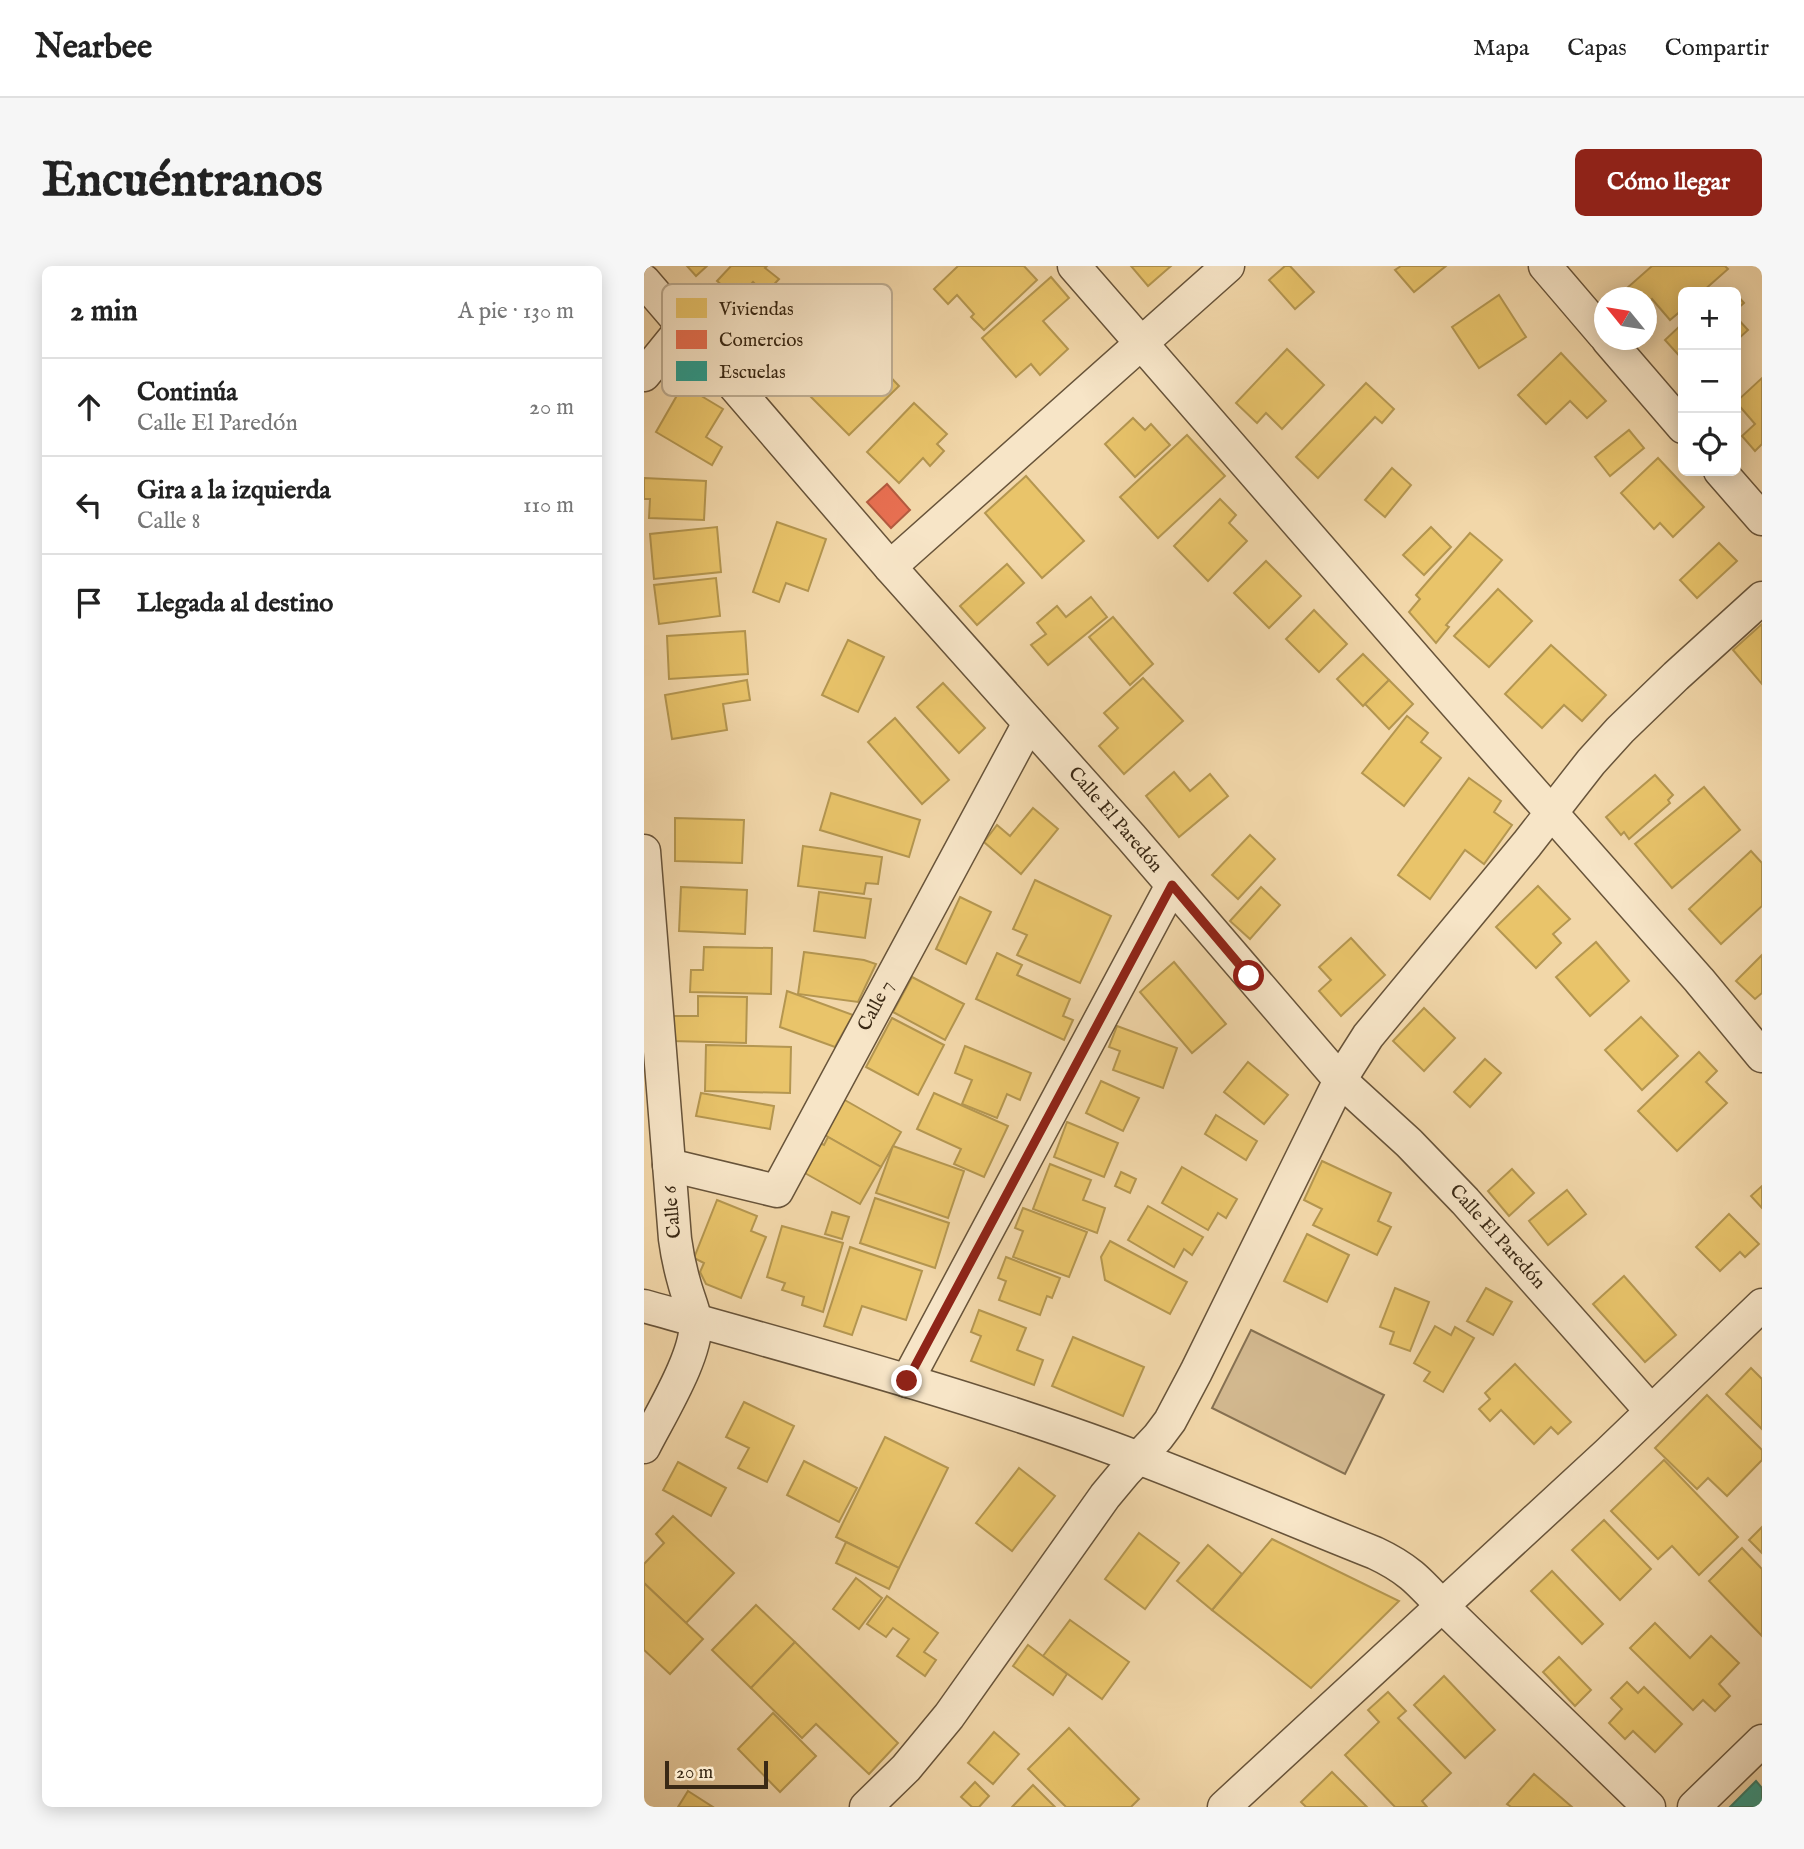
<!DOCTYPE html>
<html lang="es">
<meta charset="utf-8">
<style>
body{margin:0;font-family:"IM FELL English",serif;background:#f6f6f6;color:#222}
.controls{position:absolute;right:21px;top:21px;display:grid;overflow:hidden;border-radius:10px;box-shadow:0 4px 18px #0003}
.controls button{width:63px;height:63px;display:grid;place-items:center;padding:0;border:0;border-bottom:2px solid #e0e0e0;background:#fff;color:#222;font:35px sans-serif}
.compass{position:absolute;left:950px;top:21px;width:63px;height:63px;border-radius:50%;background:#fff;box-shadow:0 4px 18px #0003;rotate:300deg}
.scale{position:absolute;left:21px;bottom:18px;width:103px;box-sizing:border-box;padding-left:7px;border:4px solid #3a2915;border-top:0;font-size:19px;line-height:24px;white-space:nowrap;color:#3a2915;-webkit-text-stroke:5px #f7e5c7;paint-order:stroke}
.stop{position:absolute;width:21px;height:21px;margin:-16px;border:5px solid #8f2418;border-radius:50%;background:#fff}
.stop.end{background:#8f2418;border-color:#fff;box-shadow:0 2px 7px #0008}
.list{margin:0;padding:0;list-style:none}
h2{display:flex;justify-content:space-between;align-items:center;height:91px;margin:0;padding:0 28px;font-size:30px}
h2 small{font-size:23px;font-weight:400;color:#767676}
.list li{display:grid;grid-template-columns:46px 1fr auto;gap:21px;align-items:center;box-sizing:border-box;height:98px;padding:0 28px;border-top:2px solid #e0e0e0}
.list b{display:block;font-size:26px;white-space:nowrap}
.list p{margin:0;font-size:23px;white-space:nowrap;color:#767676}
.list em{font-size:23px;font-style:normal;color:#767676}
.icon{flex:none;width:38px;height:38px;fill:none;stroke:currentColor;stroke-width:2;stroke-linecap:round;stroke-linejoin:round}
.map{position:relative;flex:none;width:1118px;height:1541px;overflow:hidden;border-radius:10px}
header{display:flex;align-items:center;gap:42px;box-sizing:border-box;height:98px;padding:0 35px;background:#fff;border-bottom:2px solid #e0e0e0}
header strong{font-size:33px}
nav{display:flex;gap:38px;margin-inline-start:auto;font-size:24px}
.intro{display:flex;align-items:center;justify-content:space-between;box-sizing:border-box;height:168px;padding:0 42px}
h1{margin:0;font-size:49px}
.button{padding:18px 32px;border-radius:10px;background:#8f2418;color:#fff;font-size:24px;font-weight:700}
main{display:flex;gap:42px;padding:0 42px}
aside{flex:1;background:#fff;border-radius:10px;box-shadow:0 4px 18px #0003}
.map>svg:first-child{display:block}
.green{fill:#d3b990;stroke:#867152;stroke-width:2}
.homes{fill:#e9c46a;stroke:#b49650;stroke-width:2}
.shops{fill:#e76f51;stroke:#b35a3f;stroke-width:2}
.schools{fill:#2a9d8f;stroke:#2f7a6a;stroke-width:2}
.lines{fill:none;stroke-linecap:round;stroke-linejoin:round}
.minor-casing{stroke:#68543a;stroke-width:35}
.minor{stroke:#f7e5c7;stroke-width:32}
.route{stroke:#8f2418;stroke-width:9}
.labels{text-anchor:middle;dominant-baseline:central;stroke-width:7;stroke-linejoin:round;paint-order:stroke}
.street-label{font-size:19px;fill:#3a2915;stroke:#f7e5c7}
.key{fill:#f7e5c7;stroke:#bead92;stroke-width:2}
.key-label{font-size:19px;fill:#3a2915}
</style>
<header>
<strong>Nearbee</strong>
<nav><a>Mapa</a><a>Capas</a><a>Compartir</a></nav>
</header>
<div class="intro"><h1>Encuéntranos</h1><a class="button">Cómo llegar</a></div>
<main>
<aside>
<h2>2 min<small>A pie · 130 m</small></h2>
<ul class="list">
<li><svg class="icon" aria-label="ahead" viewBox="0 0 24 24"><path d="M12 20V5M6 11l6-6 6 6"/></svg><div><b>Continúa</b><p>Calle El Paredón</p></div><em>20 m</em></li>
<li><svg class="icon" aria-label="left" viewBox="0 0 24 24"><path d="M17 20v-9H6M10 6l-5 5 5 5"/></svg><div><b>Gira a la izquierda</b><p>Calle 8</p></div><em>110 m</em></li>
<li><svg class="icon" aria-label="arrive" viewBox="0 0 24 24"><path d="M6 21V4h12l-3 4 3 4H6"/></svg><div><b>Llegada al destino</b></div></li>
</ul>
</aside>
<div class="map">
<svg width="1118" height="1541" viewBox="0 0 1118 1541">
<rect width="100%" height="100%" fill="#f2d7a9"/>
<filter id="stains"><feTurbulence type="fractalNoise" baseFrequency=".00286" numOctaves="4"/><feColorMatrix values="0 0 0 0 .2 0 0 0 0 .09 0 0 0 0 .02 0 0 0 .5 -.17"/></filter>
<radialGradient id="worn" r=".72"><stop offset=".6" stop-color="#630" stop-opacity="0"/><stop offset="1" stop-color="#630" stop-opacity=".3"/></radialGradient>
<path class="green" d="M607,1064l133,65 -39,79 -133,-66z"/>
<g class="homes">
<path d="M43,0h20l-11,10z"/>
<path d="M87,0h36l-2,2 14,11 -14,15 -12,-12 -15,17 -21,-18z"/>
<path d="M314,0h66l13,14 -53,50 -13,-13 3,-3 -17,-19 -9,9 -14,-15z"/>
<path d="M487,0h40l-23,20z"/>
<path d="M641,0h5l24,26 -19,17 -26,-29z"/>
<path d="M757,0h45l-32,26 -19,-22z"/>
<path d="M1008,0h73l3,3 -26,23h-19v17l-13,11 -18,-21 -6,5v-6h-11l-8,-10z"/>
<path d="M407,11l18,21 -26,23 25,28 -28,26 -9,-11 -15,13 -34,-39z"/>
<path d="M1092,28l8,9 -8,7z"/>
<path d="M855,29l27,42 -47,31 -27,-41z"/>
<path d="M1092,51l12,13 -12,11z"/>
<path d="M1039,57v37l-18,-20z"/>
<path d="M218,81l37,39 -50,49 -38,-38z"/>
<path d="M643,83l37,36 -42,44 -16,-16 -9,10 -21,-20z"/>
<path d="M917,87l45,48 -19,17 -17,-17 -24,23 -28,-29z"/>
<path d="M1118,112v66l-7,7 -13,-15 13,-12 -19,-22z"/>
<path d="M722,117l28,26 -12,14 -7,-6 -57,61 -22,-21z"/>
<path d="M39,119l40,24 -17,28 16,10 -10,18 -56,-33z"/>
<path d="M270,137l33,31 -10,10 7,7 -14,15 -7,-8 -24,25 -32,-31z"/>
<path d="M489,152l12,12 6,-6 19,21 -35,32 -30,-33z"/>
<path d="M985,164l15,18 -34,28 -15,-19z"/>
<path d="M543,169l38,41 -67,62 -38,-41z"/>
<path d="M1014,192l46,49 -31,30 -13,-14 -6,6 -33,-36z"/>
<path d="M748,202l19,17 -26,32 -20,-17z"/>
<path d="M382,210l58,65 -42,37 -57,-65z"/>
<path d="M0,212l62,3 -2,39 -55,-2 1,-19h-6z"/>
<path d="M576,233l16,16 -7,8 18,18 -39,40 -34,-35z"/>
<path d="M133,256l49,17 -18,52 -22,-8 -7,19 -26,-10z"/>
<path d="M73,261l4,45 -67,7 -4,-45z"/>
<path d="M787,261l20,20 -27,28 -21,-20z"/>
<path d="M826,267l32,27 -56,65 3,2 -13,16 -27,-31 11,-13 -4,-4z"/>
<path d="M1075,277l18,18 -40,37 -17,-18z"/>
<path d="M622,295l35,35 -32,32 -35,-35z"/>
<path d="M363,298l17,19 -47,42 -17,-19z"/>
<path d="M72,312l4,38 -61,8 -5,-39z"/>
<path d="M854,323l34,32 -43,46 -35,-31z"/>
<path d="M447,331l16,20 -59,48 -17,-20 15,-11 -9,-11 20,-17 9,11z"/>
<path d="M670,344l33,34 -28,28 -33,-33z"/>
<path d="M469,351l40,47 -23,21 -41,-48z"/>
<path d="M1118,358v60l-29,-34z"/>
<path d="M101,365l3,43 -79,5 -2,-43z"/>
<path d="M204,374l36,17 -26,55 -36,-17z"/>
<path d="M907,379l55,50 -24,26 -18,-16 -22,23 -37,-34z"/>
<path d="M719,388l26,26 -26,26 -26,-27z"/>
<path d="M499,412l40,43 -59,53 -25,-28 19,-18 -14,-15z"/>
<path d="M103,414l3,20 -27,4 4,26 -55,9 -7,-44z"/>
<path d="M745,414l24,24 -24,25 -24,-25z"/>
<path d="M299,417l42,45 -26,25 -42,-46z"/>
<path d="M763,450l21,17 -7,9 20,16 -37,48 -42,-33z"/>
<path d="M251,452l54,62 -27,24 -54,-62z"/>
<path d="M530,506l16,19 20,-17 18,22 -49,41 -33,-41z"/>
<path d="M1011,509l18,20 -5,5 2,3 -41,36 -5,-7 -3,3 -15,-18z"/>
<path d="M825,512l32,23 -7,11 18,13 -28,39 -19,-14 -35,49 -32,-24z"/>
<path d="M1060,521l36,43 -68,58 -37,-44z"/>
<path d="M187,527l89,27 -11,37 -89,-27z"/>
<path d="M389,542l25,21 -37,45 -37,-32 13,-17 13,11z"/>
<path d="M31,552l69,2 -2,43 -67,-2z"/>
<path d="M606,569l25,24 -37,40 -26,-24z"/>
<path d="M159,580l79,11 -4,27 -12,-1 -2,11 -66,-8z"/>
<path d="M1107,585l11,12v43l-41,38 -32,-35z"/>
<path d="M391,614l76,36 -31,67 -63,-28 10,-20 -14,-6z"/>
<path d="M894,620l32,33 -17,15 8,9 -25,25 -40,-41z"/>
<path d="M37,621l66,3 -2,44 -66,-3z"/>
<path d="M617,621l19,18 -30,34 -20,-18z"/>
<path d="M175,626l52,7 -6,39 -51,-7z"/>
<path d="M316,631l31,15 -25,52 -30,-15z"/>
<path d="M707,672l34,37 -44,41 -22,-25 12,-11 -12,-13z"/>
<path d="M952,676l33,39 -39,35 -34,-39z"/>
<path d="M60,681l68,1 -1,46 -81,-2 1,-22h12z"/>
<path d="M160,686l60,8 12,4 -18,38 -60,-8z"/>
<path d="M353,687l25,12 -5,10 53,24 -7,17 10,4 -9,20 -88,-41z"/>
<path d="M1118,689v38l-7,6 -19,-18z"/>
<path d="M530,696l52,62 -34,29 -52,-61z"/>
<path d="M268,711l52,27 -19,36 -52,-28z"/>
<path d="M143,725l66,24 -18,32 -55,-20z"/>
<path d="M54,730l49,1 -1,46 -74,-2 1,-25h25z"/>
<path d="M780,742l31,30 -31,33 -31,-30z"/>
<path d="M997,751l37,39 -36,34 -37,-40z"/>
<path d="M248,752l52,27 -26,50 -52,-28z"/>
<path d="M473,760l60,22 -14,40 -50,-18 7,-19 -11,-4z"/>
<path d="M62,779l85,2 -1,46 -85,-2z"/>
<path d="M321,780l66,27 -11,27 -13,-6 -10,24 -35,-14 10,-24 -17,-7z"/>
<path d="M1055,786l18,19 -11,11 21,21 -50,48 -39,-40z"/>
<path d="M841,793l16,14 -31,34 -16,-15z"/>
<path d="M604,796l40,33 -24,29 -40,-32z"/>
<path d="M457,815l38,17 -16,33 -37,-18z"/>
<path d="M57,827l73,13 -4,23 -74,-13z"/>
<path d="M290,827l74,33 -24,51 -30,-13 7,-15 -44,-20z"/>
<path d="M199,833l58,33 -20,35 -58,-33z"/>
<path d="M572,849l41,26 -11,19 -41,-26z"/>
<path d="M423,856l51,21 -14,34 -50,-20z"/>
<path d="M184,871l53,30 -21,37 -57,-32 17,-29 4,2z"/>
<path d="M249,880l71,25 -16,47 -72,-25z"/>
<path d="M678,895l69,32 -13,28 13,6 -14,28 -64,-30 9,-16 -18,-9z"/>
<path d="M406,898l41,16 -8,20 22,8 -8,25 -64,-24z"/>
<path d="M538,901l55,32 -11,19 -8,-5 -10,17 -46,-27z"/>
<path d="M868,903l22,24 -25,23 -21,-25z"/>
<path d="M477,906l15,7 -6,14 -15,-7z"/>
<path d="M1118,920v22l-11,-12z"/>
<path d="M923,924l19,24 -38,31 -19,-24z"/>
<path d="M231,932l74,25 -14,45 -75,-25z"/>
<path d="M73,934l40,16 -6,15 15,6 -25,61 -35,-14 -6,-12 4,-9 -10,-5z"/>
<path d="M504,940l55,31 -11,18 -8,-6 -10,18 -46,-27z"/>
<path d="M379,942l64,24 -18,45 -56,-20 10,-26 -8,-3z"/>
<path d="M188,946l17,5 -7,22 -17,-5z"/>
<path d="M1085,948l30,30 -14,13 -5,-5 -20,19 -24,-24z"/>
<path d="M138,960l61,17 -20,69 -21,-7 2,-8 -22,-7 3,-7 -18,-6z"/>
<path d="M663,968l42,21 -22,47 -43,-21z"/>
<path d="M466,975l77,41 -17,32 -65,-34 -4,-23z"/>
<path d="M206,981l72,24 -16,49 -44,-14 -10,29 -28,-9z"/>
<path d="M362,991l54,21 -8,20 -5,-2 -7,19 -41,-15 7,-19 -8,-3z"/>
<path d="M980,1010l52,59 -31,27 -52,-58z"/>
<path d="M751,1022l34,14 -19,49 -20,-7 4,-12 -14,-5z"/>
<path d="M842,1022l26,14 -19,33 -26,-14z"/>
<path d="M335,1044l47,18 -9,22 26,10 -9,25 -63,-24 10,-25 -10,-4z"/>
<path d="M791,1060l16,9 4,-8 19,11 -31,54 -19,-11 6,-9 -16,-9z"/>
<path d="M429,1071l71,30 -21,49 -71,-30z"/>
<path d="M871,1098l56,58 -13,12 -7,-7 -17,17 -33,-34 -11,11 -11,-12 11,-10 -5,-6z"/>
<path d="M1107,1102l11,11v50l-36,-35z"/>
<path d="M1063,1129l55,55v10l-35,36 -19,-18 -11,11 -42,-41z"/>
<path d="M100,1136l50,24 -27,56 -29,-14 11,-20 -23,-11z"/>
<path d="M241,1171l63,31 -49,100 -63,-31z"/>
<path d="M1020,1194l74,77 -39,38 -27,-29 -14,13 -47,-48z"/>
<path d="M160,1195l53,27 -18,34 -52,-27z"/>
<path d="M34,1196l48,26 -15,28 -48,-26z"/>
<path d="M375,1202l36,28 -43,55 -36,-28z"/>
<path d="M29,1250l61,57 -48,50 -42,-40v-19l20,-21 -8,-9z"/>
<path d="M960,1254l47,49 -31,31 -48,-50z"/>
<path d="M1118,1261v26l-13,-13z"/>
<path d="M495,1267l40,30 -34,46 -40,-30z"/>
<path d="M628,1273l127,62 -88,87 -99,-78z"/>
<path d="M202,1276l53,26 -10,21 -53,-26z"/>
<path d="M564,1279l34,29 -30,36 -35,-29z"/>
<path d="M1098,1282l20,21v67l-53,-55z"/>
<path d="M908,1305l51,53 -21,20 -51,-53z"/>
<path d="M212,1312l26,20 -23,31 -26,-20z"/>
<path d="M0,1317l59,56 -33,35 -26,-24z"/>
<path d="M243,1330l51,37 -14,19 12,8 -11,16 -28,-20 12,-17 -16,-11 -7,9 -19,-13z"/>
<path d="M112,1339l39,37 -44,46 -39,-38z"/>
<path d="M426,1354l59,42 -27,37 -59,-43z"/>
<path d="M1011,1357l35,35 21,-22 28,27 -20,21 11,12 -15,15 -12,-11 -10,10 -63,-62z"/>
<path d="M151,1376l103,101 -29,31 -53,-50 -14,14 -51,-50z"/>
<path d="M384,1379l39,29 -14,21 -40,-29z"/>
<path d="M915,1391l32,33 -16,16 -32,-34z"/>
<path d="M800,1410l51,54 -30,28 -51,-53z"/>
<path d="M983,1416l11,11 6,-6 38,37 -27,28 -22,-21 -8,8 -16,-16 13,-14 -11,-11z"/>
<path d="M744,1426l18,19 -8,7 53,55 -29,28 5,6h-32l-50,-52 34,-33 -11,-12z"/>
<path d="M129,1447l43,43 -36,36 -42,-43z"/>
<path d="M425,1462l70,71 -8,8h-65l-38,-38z"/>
<path d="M350,1466l25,22 -26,30 -25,-21z"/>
<path d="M688,1506l35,35h-61l-5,-5z"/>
<path d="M890,1508l38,33h-61l-4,-3z"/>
<path d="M331,1516l14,14 -10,11h-7l-11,-10z"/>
<path d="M389,1519l22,22h-43z"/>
<path d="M44,1525l25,16h-35z"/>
</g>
<path class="shops" d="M243,218l23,26 -19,18 -24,-26z"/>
<path class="schools" d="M1112,1515l6,7v19h-32z"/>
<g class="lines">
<defs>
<g id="minor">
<path d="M430,0l370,425 255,289 63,76"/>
<path d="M901,0l59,69"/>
<path d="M0,15l246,286 241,270 209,243 69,63 56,58 186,210"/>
<path d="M964,74l75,87"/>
<path d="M0,109l39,-48"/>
<path d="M1076,205l42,48"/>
<path d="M246,301l338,-301"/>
<path d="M0,585l31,388c2,15 5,29 9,43 3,12 8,23 11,36 6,32 -36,99 -51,129"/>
<path d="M25,899l108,26 252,-468"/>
<path d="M0,1040c157,44 315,86 468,142 89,33 175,70 263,105 32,15 43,27 67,53l207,201"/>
<path d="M263,1115l265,-496"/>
<path d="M222,1541l40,-39 43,-52 156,-220 20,-24 33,-35 12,-16 26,-49 144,-292 28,-44 159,-192 64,-82 29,-32 56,-54 86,-78"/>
<path d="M580,1541l384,-354 154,-148"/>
<path d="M1050,1541l68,-66"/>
</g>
</defs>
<use href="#minor" class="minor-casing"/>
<use href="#minor" class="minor"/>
</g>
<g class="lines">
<path class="route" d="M263,1115l265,-496 77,91"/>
</g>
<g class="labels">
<g class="street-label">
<text transform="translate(471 554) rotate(49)">Calle El Paredón</text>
<text transform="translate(232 740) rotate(-62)">Calle 7</text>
<text transform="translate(29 946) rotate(-95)">Calle 6</text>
<text transform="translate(853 971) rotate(48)">Calle El Paredón</text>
</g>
</g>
<rect x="18" y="18" width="230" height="112" rx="10" class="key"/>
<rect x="32" y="32" width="31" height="20" fill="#e9c46a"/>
<rect x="32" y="64" width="31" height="19" fill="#e76f51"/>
<rect x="32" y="95" width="31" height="20" fill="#2a9d8f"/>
<g class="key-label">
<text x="75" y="49">Viviendas</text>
<text x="75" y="80">Comercios</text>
<text x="75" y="112">Escuelas</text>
</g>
<rect width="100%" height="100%" filter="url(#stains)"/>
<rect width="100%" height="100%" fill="url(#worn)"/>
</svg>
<div class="controls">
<button>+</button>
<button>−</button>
<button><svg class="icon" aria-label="locate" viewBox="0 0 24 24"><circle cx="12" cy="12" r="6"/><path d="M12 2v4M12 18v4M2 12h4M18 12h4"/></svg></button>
</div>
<svg class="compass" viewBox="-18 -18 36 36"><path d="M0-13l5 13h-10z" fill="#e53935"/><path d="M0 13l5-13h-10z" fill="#767676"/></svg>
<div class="scale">20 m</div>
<div class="stop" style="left:605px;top:710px"></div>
<div class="stop end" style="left:263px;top:1115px"></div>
</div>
</main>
